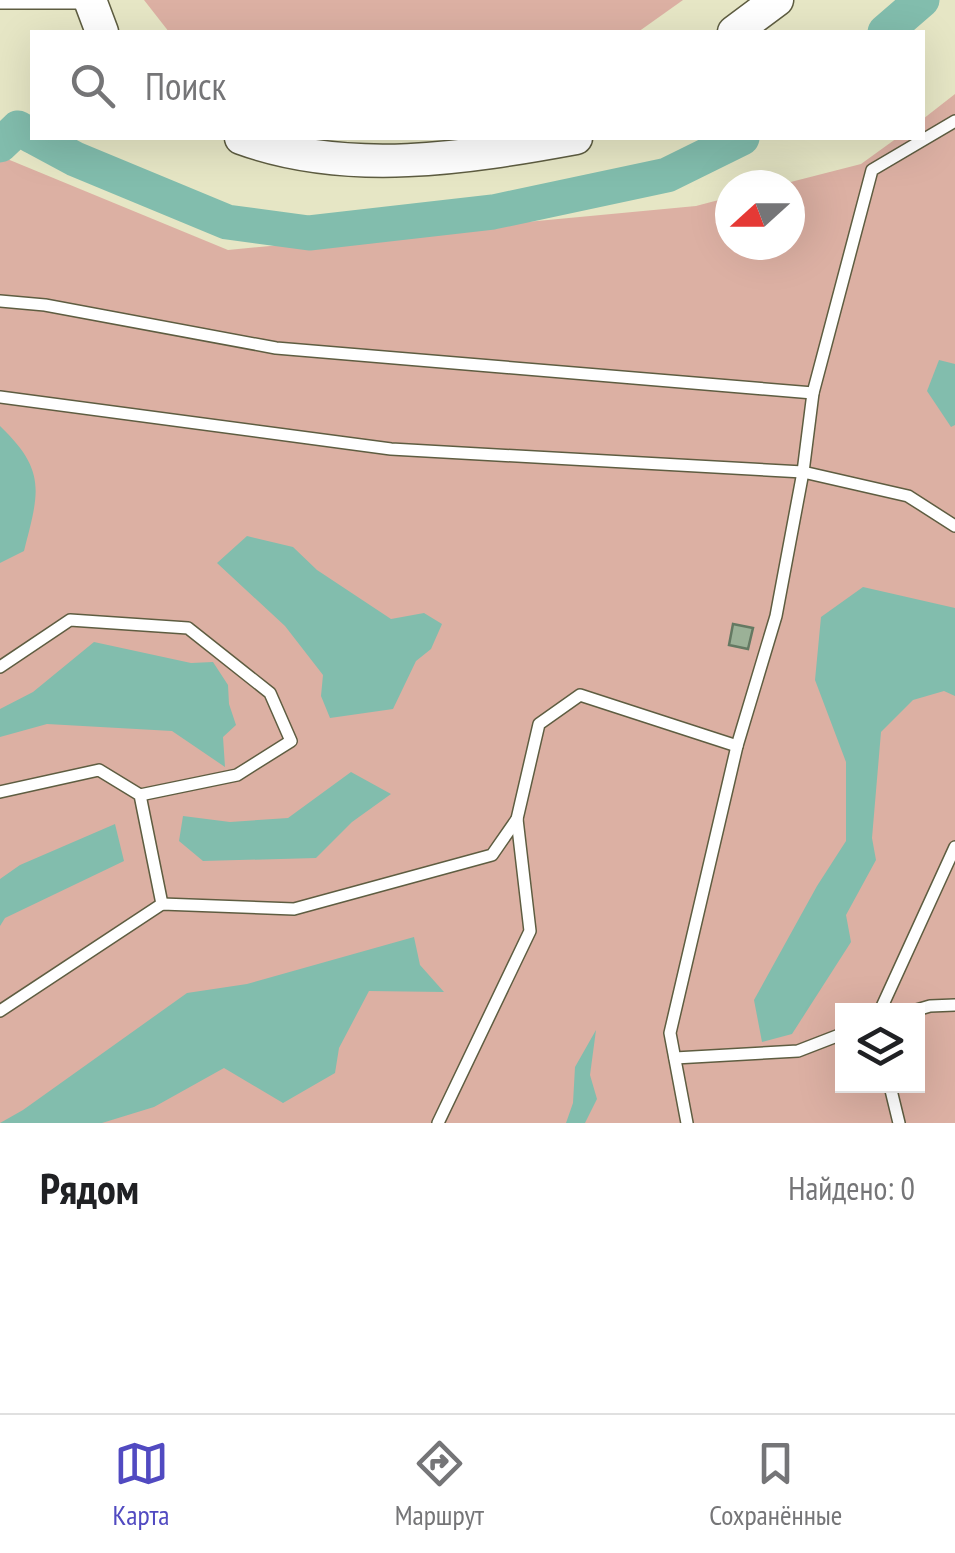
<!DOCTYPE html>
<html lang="ru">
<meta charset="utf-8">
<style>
body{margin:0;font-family:"PT Sans Narrow",sans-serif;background:#f6f6f6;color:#202124}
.controls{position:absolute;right:30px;bottom:30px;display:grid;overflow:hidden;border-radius:0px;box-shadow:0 10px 40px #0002}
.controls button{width:90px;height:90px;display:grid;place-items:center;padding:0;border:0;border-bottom:2px solid #e0e0e0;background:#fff;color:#202124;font:50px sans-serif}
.compass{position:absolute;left:715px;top:170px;width:90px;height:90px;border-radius:50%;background:#fff;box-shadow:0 10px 40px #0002;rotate:249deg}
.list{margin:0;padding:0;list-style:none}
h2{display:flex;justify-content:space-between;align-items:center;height:130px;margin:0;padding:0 40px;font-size:42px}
h2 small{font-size:32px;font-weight:400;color:#757577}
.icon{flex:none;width:55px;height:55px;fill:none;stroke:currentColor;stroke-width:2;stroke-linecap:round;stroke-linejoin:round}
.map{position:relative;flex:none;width:955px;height:1123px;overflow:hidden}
.search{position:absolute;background:#fff;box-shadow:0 10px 40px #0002;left:30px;right:30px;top:30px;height:110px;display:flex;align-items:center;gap:25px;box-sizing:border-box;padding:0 35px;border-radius:0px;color:#757577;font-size:38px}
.sheet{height:290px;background:#fff}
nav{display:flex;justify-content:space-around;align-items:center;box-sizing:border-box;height:140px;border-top:2px solid #e0e0e0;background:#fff;font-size:28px;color:#757577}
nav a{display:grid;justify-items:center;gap:5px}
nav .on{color:#514ac1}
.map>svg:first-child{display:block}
.green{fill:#dcb0a3;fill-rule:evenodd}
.water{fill:#82bdad}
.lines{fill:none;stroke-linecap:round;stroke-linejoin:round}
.river{stroke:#82bdad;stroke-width:35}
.building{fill:#9bb197;stroke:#647962;stroke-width:2.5}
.lane-casing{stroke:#5e5d41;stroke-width:14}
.secondary-casing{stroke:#5e5d41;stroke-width:35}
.lane{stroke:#fff;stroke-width:11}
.secondary{stroke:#fff;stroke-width:32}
</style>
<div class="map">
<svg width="955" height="1123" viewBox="0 0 955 1123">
<rect width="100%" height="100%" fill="#e6e6c5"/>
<g class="green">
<path d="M144,0h539l-45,32h-469z"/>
<path d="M955,94v1029h-955v-967l228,94 468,-44 34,-9v48h60v-60h-11l82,-21 36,-26h25l1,-19zM842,1011h76v75h-76z"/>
</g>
<g class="water">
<path d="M939,360l16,4v61l-4,2 -24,-36z"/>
<path d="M0,426c47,45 39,66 24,125l-24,12z"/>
<path d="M247,536l46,11 24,23 74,49 33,-6 18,11 -11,25 -15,12 -23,48 -63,9 -9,-22 2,-21 -38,-49 -68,-63z"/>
<path d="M863,587l92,21v88l-11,-5 -31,9 -32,32 -9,106 4,22 -30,55 5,27 -59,92 -30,8 -8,-42 63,-114 29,-45v-79l-31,-82 6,-63z"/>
<path d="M94,642l97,21 22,-1 15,23 1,19 7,21 -13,12 2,30 -53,-36 -125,-7 -47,13v-28l33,-17z"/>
<path d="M351,772l40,22 -39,28 -36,36 -113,3 -24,-20 4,-25 47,6 58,-4z"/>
<path d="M115,824l9,37 -119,57 -5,8v-47l20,-14z"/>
<path d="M414,937l6,28 24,27 -75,-1 -30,57 -4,25 -52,30 -59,-35 -70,39 -52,16h-102l23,-13 164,-117 60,-9z"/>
<path d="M596,1030l-6,45 7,24 -12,24h-19l7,-20 2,-36z"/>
</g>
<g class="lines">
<g class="river">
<path d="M885,32l37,-32"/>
<path d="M36,138l39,21 152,63 82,11 184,-21 174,-37 75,-37"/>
<path d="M0,145l18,-17 14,8"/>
</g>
</g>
<path class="building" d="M733,624l20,4 -5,21 -19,-4z"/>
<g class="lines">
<defs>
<g id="lane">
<path d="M0,3h87"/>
<path d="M0,301l45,4 231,43 537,45"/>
<path d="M0,397l391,52 412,23 105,24 47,30"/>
<path d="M0,667l70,-47 118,8 82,65 21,48 -54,34 -97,20"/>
<path d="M0,792l99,-22 41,25 22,109"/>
<path d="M0,1011l162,-107 132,5 198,-54 25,-36 22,-95 41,-29 157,51"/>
<path d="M880,1011l75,-164"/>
<path d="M913,1011l17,-5 25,-1"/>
<path d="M675,1058l123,-7 44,-17"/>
<path d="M890,1086l9,37"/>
<path d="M438,1123l92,-192 -13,-112"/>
<path d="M687,1123l-17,-90 67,-287 39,-130 27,-144 10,-79 59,-223 83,-49"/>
</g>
<g id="secondary">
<path d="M90,0l12,32"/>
<path d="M734,32l43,-32"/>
<path d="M241,138c107,39 226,20 335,0"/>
</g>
</defs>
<use href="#lane" class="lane-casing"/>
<use href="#secondary" class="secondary-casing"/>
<use href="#lane" class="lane"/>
<use href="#secondary" class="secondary"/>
</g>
</svg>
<div class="controls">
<button><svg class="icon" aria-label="layers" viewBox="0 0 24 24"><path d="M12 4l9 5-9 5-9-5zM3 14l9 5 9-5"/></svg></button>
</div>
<svg class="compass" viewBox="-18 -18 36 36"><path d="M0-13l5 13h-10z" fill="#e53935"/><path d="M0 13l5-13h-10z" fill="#757577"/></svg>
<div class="search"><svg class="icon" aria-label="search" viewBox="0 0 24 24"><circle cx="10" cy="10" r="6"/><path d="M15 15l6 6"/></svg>Поиск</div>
</div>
<section class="sheet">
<h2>Рядом<small>Найдено: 0</small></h2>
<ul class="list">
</ul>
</section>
<nav>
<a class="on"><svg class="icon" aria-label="map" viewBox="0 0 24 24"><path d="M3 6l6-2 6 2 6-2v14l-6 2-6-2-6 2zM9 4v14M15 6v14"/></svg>Карта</a>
<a><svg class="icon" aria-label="directions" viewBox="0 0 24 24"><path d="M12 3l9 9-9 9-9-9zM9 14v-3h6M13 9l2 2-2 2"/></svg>Маршрут</a>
<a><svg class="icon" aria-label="saved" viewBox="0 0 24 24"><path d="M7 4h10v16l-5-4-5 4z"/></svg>Сохранённые</a>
</nav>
